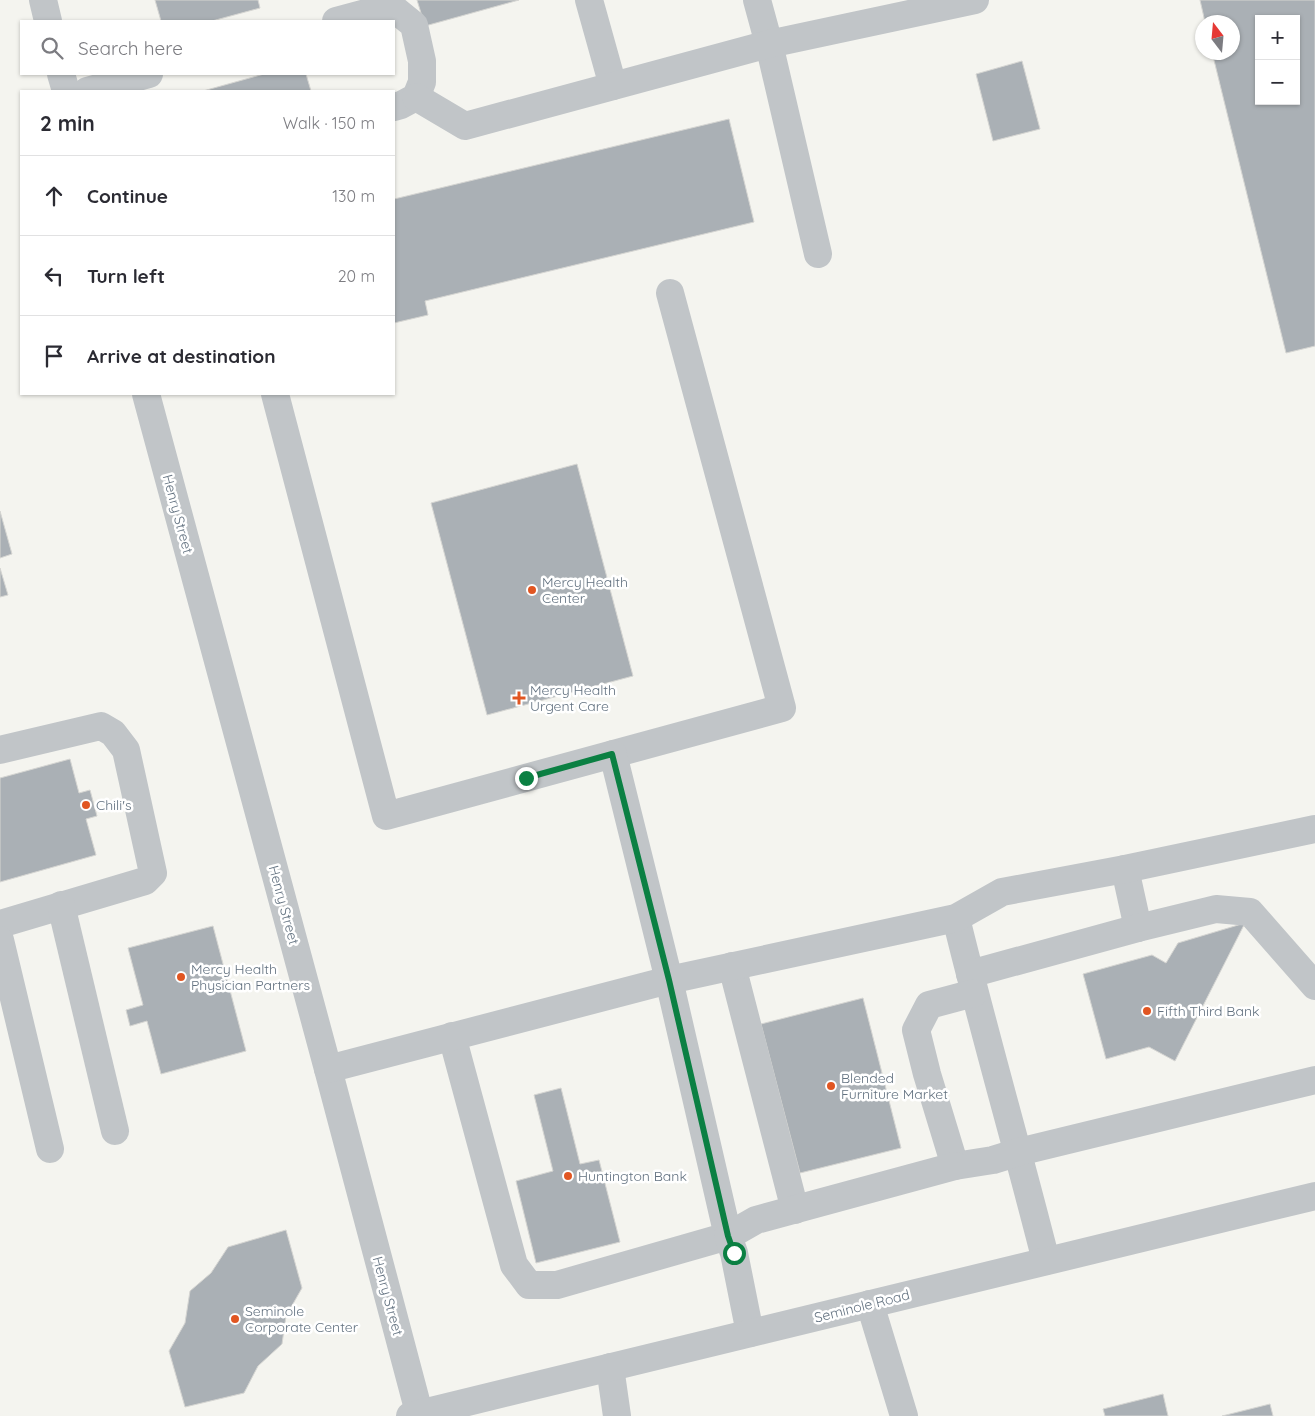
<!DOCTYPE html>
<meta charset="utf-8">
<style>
body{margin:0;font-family:Quicksand,sans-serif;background:#f2f2f3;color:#2b2b33}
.controls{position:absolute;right:15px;top:15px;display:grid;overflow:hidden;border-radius:0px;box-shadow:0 1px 4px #0004}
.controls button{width:45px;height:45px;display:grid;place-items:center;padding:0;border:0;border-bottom:1px solid #e1e1e2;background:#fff;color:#2b2b33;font:25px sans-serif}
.compass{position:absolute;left:1195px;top:15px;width:45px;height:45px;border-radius:50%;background:#fff;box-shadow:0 1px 4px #0004;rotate:344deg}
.stop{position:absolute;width:15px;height:15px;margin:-11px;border:4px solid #0b8043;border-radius:50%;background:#fff}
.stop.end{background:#0b8043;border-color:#fff;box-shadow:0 1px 5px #0008}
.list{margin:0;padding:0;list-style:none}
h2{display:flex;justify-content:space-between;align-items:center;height:65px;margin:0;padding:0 20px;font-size:21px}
h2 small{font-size:16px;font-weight:400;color:#7c7c81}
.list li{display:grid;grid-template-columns:32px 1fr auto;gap:15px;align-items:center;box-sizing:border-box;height:80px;padding:0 20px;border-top:1px solid #e1e1e2}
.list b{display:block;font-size:19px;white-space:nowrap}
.list em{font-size:16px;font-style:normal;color:#7c7c81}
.icon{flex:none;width:28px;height:28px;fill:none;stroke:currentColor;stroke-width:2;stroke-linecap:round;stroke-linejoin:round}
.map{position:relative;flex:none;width:1315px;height:1416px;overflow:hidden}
.search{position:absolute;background:#fff;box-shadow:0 1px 4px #0004;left:20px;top:20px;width:375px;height:55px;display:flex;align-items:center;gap:12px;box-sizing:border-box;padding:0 18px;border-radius:0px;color:#7c7c81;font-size:19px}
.panel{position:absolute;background:#fff;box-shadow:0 1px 4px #0004;left:20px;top:90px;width:375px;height:305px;border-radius:0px}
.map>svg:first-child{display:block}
.building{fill:#aab0b5;stroke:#d5d5d2;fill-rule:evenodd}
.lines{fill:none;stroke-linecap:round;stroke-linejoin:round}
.minor{stroke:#c1c5c8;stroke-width:28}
.route{stroke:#0b8043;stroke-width:6}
.poi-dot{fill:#e15622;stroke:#fff;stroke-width:2}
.labels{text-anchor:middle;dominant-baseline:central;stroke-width:5;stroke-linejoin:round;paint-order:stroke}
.street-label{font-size:14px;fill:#637280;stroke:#fff}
.poi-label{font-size:14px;fill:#637280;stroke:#fff;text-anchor:start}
</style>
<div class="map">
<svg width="1315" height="1416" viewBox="0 0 1315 1416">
<rect width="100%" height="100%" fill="#f4f4ef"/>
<g class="building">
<path d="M155,0h103l2,8 -48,13h-51z"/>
<path d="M417,0h102l-94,26z"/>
<path d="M1200,0h115v346l-29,7 -74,-301h20v-30h-27zM1259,19h37v82h-37z"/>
<path d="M1022,61l18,68 -47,12 -17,-67z"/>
<path d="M264,74h42l5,17h-108z"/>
<path d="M729,119l25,103 -329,79 3,14 -34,8v-124z"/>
<path d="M577,464l56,212 -146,39 -56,-212z"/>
<path d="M0,511l12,43 -12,4z"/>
<path d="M0,568l8,27 -8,2z"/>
<path d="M70,759l9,34 11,-3 7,26 -11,3 10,36 -96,27v-104z"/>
<path d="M1245,923l-70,138 -26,-14 -43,12 -23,-85 69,-19 14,8 12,-20z"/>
<path d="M213,926l33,125 -85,23 -14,-53 -17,5 -4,-16 17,-5 -15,-57z"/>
<path d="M863,998l38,150 -101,25 -39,-149z"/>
<path d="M561,1088l19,76 19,-4 21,82 -84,21 -20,-82 37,-10 -19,-76z"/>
<path d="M286,1230l16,58 -16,28 -4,28 -24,22 -14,27 -59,14 -16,-56 16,-28 5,-32 21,-18 17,-26z"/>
<path d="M1163,1394l5,22h-63l-2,-7z"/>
<path d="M1270,1404l3,12h-51z"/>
</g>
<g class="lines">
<g class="minor">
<path d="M43,0l5,21"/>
<path d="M589,0l24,86"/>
<path d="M757,0l12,44 49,210"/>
<path d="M336,21l41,-11 21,2 16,13 8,36v21l-6,15 -15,8 -7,2"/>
<path d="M61,74l5,17"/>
<path d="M87,91l62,-17"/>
<path d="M416,97l49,29 304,-82 206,-44"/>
<path d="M146,394l182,675 92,347"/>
<path d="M275,394l111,422 396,-108 -112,-415"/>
<path d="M0,750l101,-24 12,7 13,17 27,123 -8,8 -145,43"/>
<path d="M1125,869l13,59"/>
<path d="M61,905l54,226"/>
<path d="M956,918c28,115 61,228 90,343"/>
<path d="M0,940l50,209"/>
<path d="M732,966l63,244"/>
<path d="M970,974l168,-46 78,-19 34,3 65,74"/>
<path d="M974,993l-45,12 -13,25 11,44 28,92 38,-6 26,-8 296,-72"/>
<path d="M452,1036l62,229 15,20h28l171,-49 -59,-256 -56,-226"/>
<path d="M328,1069l341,-89 287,-62 46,-26 123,-23 190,-40"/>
<path d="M870,1304l34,112"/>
<path d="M750,1333l-16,-80 -6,-17 28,-16 199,-54"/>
<path d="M610,1367l7,49"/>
<path d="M410,1416l905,-220"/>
</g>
</g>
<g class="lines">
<path class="route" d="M526,778l86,-24 57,226 59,256 6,17"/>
</g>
<g class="poi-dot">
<circle cx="532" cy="590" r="5"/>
<path d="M516.5 690.5h5v5h5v5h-5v5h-5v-5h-5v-5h5z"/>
<circle cx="86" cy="805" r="5"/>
<circle cx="181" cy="977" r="5"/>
<circle cx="1147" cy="1011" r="5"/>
<circle cx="831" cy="1086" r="5"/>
<circle cx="568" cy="1176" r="5"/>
<circle cx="235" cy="1319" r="5"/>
</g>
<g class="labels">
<g class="street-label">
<text transform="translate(178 514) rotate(75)">Henry Street</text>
<text transform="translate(284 905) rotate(75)">Henry Street</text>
<text transform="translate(388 1296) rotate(75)">Henry Street</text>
<text transform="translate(862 1306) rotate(-14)">Seminole Road</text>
</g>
<g class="poi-label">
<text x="542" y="582">Mercy Health<tspan x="542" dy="16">Center</tspan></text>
<text x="530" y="690">Mercy Health<tspan x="530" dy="16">Urgent Care</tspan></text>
<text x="96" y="805">Chili's</text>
<text x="191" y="969">Mercy Health<tspan x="191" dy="16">Physician Partners</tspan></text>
<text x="1157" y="1011">Fifth Third Bank</text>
<text x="841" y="1078">Blended<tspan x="841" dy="16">Furniture Market</tspan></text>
<text x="578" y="1176">Huntington Bank</text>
<text x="245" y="1311">Seminole<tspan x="245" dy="16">Corporate Center</tspan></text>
</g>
</g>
</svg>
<div class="controls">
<button>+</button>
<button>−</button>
</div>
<svg class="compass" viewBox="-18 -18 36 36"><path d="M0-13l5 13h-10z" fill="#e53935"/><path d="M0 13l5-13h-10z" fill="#7c7c81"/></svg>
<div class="stop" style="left:734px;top:1253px"></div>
<div class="stop end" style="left:526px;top:778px"></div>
<div class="search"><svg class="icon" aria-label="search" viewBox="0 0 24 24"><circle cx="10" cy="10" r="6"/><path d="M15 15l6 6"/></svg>Search here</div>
<section class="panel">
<h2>2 min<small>Walk · 150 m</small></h2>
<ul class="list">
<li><svg class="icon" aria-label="ahead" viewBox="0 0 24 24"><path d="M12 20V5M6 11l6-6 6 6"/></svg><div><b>Continue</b></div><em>130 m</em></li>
<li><svg class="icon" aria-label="left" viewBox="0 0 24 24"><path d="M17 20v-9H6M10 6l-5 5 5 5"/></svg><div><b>Turn left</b></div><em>20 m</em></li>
<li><svg class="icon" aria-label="arrive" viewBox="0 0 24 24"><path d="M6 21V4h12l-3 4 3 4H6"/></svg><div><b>Arrive at destination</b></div></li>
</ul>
</section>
</div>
